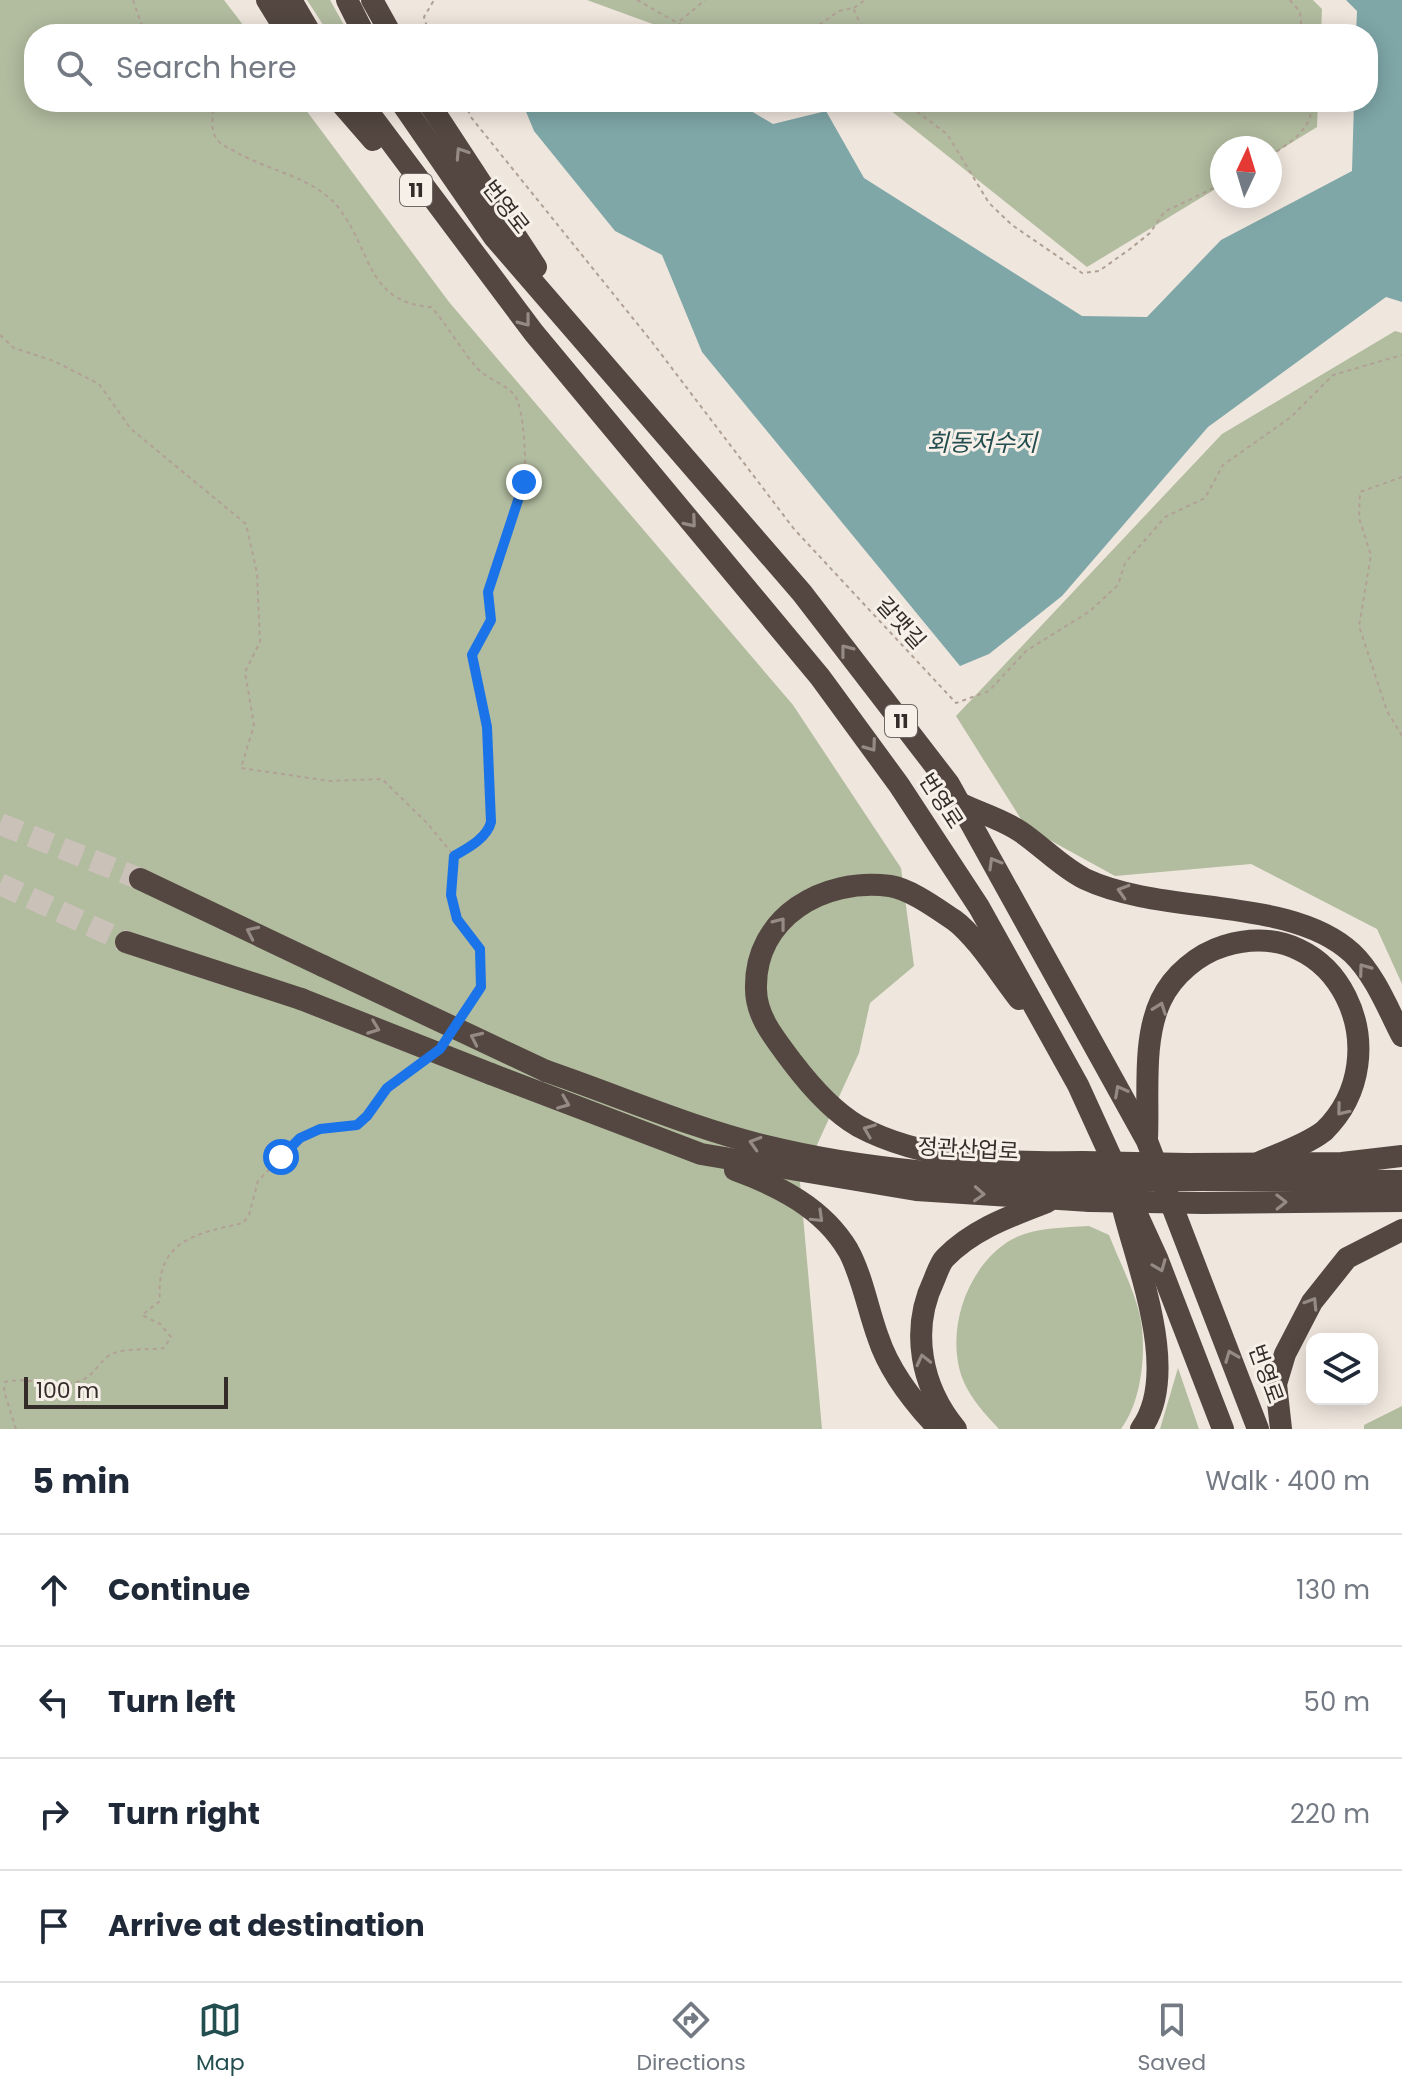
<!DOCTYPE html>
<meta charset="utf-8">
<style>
body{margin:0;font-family:Poppins,"Noto Sans KR",sans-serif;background:#f2f2f3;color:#1f2937}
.controls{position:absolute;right:24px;bottom:24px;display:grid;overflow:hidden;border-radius:16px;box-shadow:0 4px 20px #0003}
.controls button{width:72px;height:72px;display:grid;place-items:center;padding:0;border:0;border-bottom:2px solid #e0e1e3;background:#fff;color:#1f2937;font:40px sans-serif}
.compass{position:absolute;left:1210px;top:136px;width:72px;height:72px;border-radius:50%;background:#fff;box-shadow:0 4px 20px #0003;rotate:4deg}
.scale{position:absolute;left:24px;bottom:20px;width:204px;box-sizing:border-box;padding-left:8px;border:4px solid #342c29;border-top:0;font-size:22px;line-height:28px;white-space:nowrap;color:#342c29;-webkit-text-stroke:6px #f7f0e9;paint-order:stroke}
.stop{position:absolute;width:24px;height:24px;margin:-18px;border:6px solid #1a73e8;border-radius:50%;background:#fff}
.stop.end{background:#1a73e8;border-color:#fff;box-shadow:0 2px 8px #0008}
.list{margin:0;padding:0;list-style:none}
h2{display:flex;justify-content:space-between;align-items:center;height:104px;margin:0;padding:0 32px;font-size:34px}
h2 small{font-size:26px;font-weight:400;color:#747a83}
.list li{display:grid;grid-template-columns:52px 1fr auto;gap:24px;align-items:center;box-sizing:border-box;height:112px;padding:0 32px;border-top:2px solid #e0e1e3}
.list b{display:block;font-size:30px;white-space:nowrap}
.list em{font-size:26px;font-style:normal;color:#747a83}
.icon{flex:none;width:44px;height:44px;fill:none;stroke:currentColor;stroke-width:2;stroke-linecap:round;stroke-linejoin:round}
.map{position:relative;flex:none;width:1402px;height:1429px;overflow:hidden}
.search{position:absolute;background:#fff;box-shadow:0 4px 20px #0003;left:24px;right:24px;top:24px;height:88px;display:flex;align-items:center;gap:20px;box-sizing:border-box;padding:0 28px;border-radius:32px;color:#747a83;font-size:30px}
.sheet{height:552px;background:#fff}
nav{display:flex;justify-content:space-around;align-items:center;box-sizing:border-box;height:112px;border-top:2px solid #e0e1e3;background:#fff;font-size:22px;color:#747a83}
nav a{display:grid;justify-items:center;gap:4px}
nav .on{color:#234e50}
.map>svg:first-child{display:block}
.green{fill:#b2bc9f}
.water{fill:#7fa7a8}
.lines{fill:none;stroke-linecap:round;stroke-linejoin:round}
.highway-tunnel{stroke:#cac1b9;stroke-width:22;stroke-dasharray:22 11;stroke-linecap:butt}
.path{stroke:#b1a195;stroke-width:2;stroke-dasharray:4 4;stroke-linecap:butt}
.highway{stroke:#544741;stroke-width:22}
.highway-bridge{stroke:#544741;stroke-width:22}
.oneway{stroke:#958b84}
.route{stroke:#1a73e8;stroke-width:10}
.labels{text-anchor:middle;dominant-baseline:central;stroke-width:6;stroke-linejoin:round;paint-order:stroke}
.shield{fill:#f7f0e9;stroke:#6e6763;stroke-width:2}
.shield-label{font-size:20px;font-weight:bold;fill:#342c29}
.street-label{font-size:22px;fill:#342c29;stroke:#f7f0e9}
.water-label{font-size:24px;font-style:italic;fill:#234e50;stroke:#f7f0e9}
</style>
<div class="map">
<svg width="1402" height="1429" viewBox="0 0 1402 1429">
<rect width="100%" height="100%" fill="#efe6dd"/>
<g class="green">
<path d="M0,0h224l26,34h-216v68h266l149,200 344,403 108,163 13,98 -44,37 -11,50 -59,129 22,247h-822z"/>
<path d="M307,0h23l19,34h-20z"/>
<path d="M587,0h726l9,9 -1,25h-641z"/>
<path d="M880,102h438l-1,25 -47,29v-8h-48v37l-135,82z"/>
<path d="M1395,331l7,2v651l-25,-55 -126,-65 -136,12 -89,-49 -70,-111 266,-282z"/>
<path d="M1089,1226l20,9c10,26 25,54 31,81 7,34 2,85 -19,113h-122c-14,-15 -28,-30 -36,-49 -18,-46 2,-109 43,-137 23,-16 55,-15 83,-17z"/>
<path d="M1178,1368l21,61h-39z"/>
<path d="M1402,1406v23h-38v-4z"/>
</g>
<path class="water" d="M1346,0h56v302l-16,-5 -178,130 -146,169 -73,58 -29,12 -258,-314 -40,-97 -47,-24 -81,-100 -12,-29h214l37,22 53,-13 38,67 218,138 65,1 74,-77 131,-69 2,-69h14v-68h-12l1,-23z"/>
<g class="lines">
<g class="highway-tunnel">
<path d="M0,824l140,55"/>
<path d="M0,884l126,58"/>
</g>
<g class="path">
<path d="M133,0l12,34"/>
<path d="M637,0l60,34"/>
<path d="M1290,0l10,12 2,22"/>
<path d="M854,8l11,-8"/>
<path d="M680,21l25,-21"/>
<path d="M429,34l-5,-17 10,-17"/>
<path d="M806,34l33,-23 14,-3 12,26"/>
<path d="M214,102c-1,11 -4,27 2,36 4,7 13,10 20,14 34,20 81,25 105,59 31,42 26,91 90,96 17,18 34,50 49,64 10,9 27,14 35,25 9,12 12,71 9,86l-36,110 3,28 -19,35 15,72 4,95 -2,8 -34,25"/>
<path d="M466,102l4,14 182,226 142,187 162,174 33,-12 37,-40 64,-40 28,-26 7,-22 40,-46 40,-19 18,-33 68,-48 42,-42 69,-20"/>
<path d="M904,102l43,32 42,69 23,22 70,48 17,-2 31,-22 20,-16 14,-21 58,-28"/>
<path d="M1270,156c20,-14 43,-26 42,-54"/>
<path d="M0,335l14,13 40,13 45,23 32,45 115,95 11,49 3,69 -15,30 9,53 -13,43 89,13 52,-2 46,45 26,32 -3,39 6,24 23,30 1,38 -17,25"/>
<path d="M1402,477l-42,15 -1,26 12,37 -12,71 28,85 15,25"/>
<path d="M16,1429l-12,-38 1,-9c24,-6 49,7 75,-1 15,-5 20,-23 34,-28 13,-5 35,-3 50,-5l7,-11 -11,-13 -18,-9 18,-14c-5,-60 34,-67 83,-78l6,-8 9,-34 42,-43 20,-9 37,-4 30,-37 34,-21"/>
</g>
<g class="highway">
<path d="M267,0l21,34"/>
<path d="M291,0l20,34"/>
<path d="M347,0l17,34"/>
<path d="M372,0l19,34"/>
<path d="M340,102l33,38"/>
<path d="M361,102l173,231 286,344 79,108 80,122 99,178 79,173 66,171"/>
<path d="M401,102l93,135 308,356 147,191 198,357 111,288"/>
<path d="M428,102l108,165"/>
<path d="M961,804c19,9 43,16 60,28 22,15 40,35 64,47 78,37 206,17 267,74 23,22 36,56 50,83"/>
<path d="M140,879l183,87"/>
<path d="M126,942l175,57"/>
<path d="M1019,999c-18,-23 -43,-63 -65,-79 -18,-12 -44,-31 -64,-34 -66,-9 -136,31 -134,103 0,29 21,52 37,74 16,21 41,49 65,63 67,36 150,37 225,36"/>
<path d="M546,1071c73,25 146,57 220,75 105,26 208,31 316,34"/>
<path d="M491,1074l210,80 215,36 174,11"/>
<path d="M1147,1139c2,-43 -5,-99 14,-139 12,-25 37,-46 63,-54 114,-35 178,109 100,185 -18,14 -46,23 -66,32"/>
<path d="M1188,1164l154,-1 60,-7"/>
<path d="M735,1170c44,16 88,38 113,80 14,25 20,60 30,87 11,34 37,67 61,92"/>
<path d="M1195,1180l207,1"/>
<path d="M1203,1203l199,-2"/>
<path d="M1123,1208c15,61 58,166 18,221"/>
<path d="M956,1429c-35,-42 -46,-99 -22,-149 3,-7 6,-17 11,-22 28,-29 66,-42 102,-56"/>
<path d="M1281,1429l-5,-45 9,-30 27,-52 35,-44 55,-28"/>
</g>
<g class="highway-bridge">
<path d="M323,966l223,105"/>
<path d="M301,999l190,75"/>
<path d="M1083,1162l105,2"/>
<path d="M1082,1180h113"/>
<path d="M1090,1201l113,2"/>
</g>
</g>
<defs><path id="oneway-chevron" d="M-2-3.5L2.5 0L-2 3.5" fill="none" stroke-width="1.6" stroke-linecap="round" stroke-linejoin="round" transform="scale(2)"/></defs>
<g class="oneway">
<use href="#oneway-chevron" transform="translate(461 153) rotate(-123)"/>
<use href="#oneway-chevron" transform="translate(525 321) rotate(52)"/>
<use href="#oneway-chevron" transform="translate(691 522) rotate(50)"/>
<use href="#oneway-chevron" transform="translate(846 650) rotate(-128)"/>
<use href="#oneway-chevron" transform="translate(871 746) rotate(54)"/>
<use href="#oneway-chevron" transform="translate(994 863) rotate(-120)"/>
<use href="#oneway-chevron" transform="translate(1123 891) rotate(-163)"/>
<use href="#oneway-chevron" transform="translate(780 923) rotate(-52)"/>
<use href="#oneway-chevron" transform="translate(252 932) rotate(-155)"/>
<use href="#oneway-chevron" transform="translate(1364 969) rotate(-126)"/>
<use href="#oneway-chevron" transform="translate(1160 1008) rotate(-70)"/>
<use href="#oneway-chevron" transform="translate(374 1028) rotate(21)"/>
<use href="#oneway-chevron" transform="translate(476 1038) rotate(-155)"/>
<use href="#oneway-chevron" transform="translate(1120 1091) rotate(-118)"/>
<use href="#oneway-chevron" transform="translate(564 1103) rotate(22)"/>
<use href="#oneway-chevron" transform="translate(1342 1110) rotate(129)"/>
<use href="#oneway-chevron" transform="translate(869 1130) rotate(-158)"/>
<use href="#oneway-chevron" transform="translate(755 1143) rotate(-163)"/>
<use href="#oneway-chevron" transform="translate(979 1194) rotate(3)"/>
<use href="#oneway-chevron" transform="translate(1281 1202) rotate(-1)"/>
<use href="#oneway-chevron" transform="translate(818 1217) rotate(44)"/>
<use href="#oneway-chevron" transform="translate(1160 1266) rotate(68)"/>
<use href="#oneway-chevron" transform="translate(1312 1303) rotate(-58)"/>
<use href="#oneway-chevron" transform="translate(1231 1356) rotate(-111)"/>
<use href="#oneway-chevron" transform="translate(923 1360) rotate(-103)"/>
</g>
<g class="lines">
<path class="route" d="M281,1157l19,-19 20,-9 37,-4 10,-9 20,-28 53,-39 41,-62 -1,-38 -23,-30 -6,-24 3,-39c14,-8 33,-18 37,-34l-4,-95 -15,-72 19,-35 -3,-28 36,-110"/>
</g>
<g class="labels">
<g class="shield">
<rect x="400" y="174" width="32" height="32" rx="6"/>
<rect x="885" y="705" width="32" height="32" rx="6"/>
</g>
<g class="shield-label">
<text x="416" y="190">11</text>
<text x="901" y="721">11</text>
</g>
<g class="street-label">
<text transform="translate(506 207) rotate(52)">번영로</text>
<text transform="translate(901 623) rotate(48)">갈맷길</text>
<text transform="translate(941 801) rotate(57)">번영로</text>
<text transform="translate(968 1149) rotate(3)">정관산업로</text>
<text transform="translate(1266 1374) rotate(70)">번영로</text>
</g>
<g class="water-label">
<text x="982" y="442">회동저수지</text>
</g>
</g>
</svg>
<div class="controls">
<button><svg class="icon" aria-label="layers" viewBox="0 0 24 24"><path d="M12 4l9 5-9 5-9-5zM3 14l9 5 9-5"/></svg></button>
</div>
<svg class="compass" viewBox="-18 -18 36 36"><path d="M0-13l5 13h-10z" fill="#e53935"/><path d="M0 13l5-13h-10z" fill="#747a83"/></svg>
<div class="scale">100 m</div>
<div class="stop" style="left:281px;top:1157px"></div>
<div class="stop end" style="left:524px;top:482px"></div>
<div class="search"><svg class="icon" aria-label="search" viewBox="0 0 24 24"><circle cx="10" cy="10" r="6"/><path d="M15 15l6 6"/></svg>Search here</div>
</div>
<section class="sheet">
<h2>5 min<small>Walk · 400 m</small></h2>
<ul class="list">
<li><svg class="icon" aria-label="ahead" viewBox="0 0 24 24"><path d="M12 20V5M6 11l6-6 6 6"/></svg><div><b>Continue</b></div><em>130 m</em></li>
<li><svg class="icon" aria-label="left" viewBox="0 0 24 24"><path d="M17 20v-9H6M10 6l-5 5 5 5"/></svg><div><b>Turn left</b></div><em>50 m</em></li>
<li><svg class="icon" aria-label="right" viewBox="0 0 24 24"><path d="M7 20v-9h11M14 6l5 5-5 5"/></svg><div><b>Turn right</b></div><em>220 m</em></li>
<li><svg class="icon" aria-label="arrive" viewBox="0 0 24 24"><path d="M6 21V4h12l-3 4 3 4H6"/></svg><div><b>Arrive at destination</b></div></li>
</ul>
</section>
<nav>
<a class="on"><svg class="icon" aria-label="map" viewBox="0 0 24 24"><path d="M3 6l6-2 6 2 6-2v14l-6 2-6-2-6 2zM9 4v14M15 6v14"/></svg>Map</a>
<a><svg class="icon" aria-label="directions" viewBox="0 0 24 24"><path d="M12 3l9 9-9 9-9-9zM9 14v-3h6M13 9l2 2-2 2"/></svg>Directions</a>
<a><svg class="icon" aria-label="saved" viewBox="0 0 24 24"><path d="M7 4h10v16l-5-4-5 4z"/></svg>Saved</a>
</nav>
